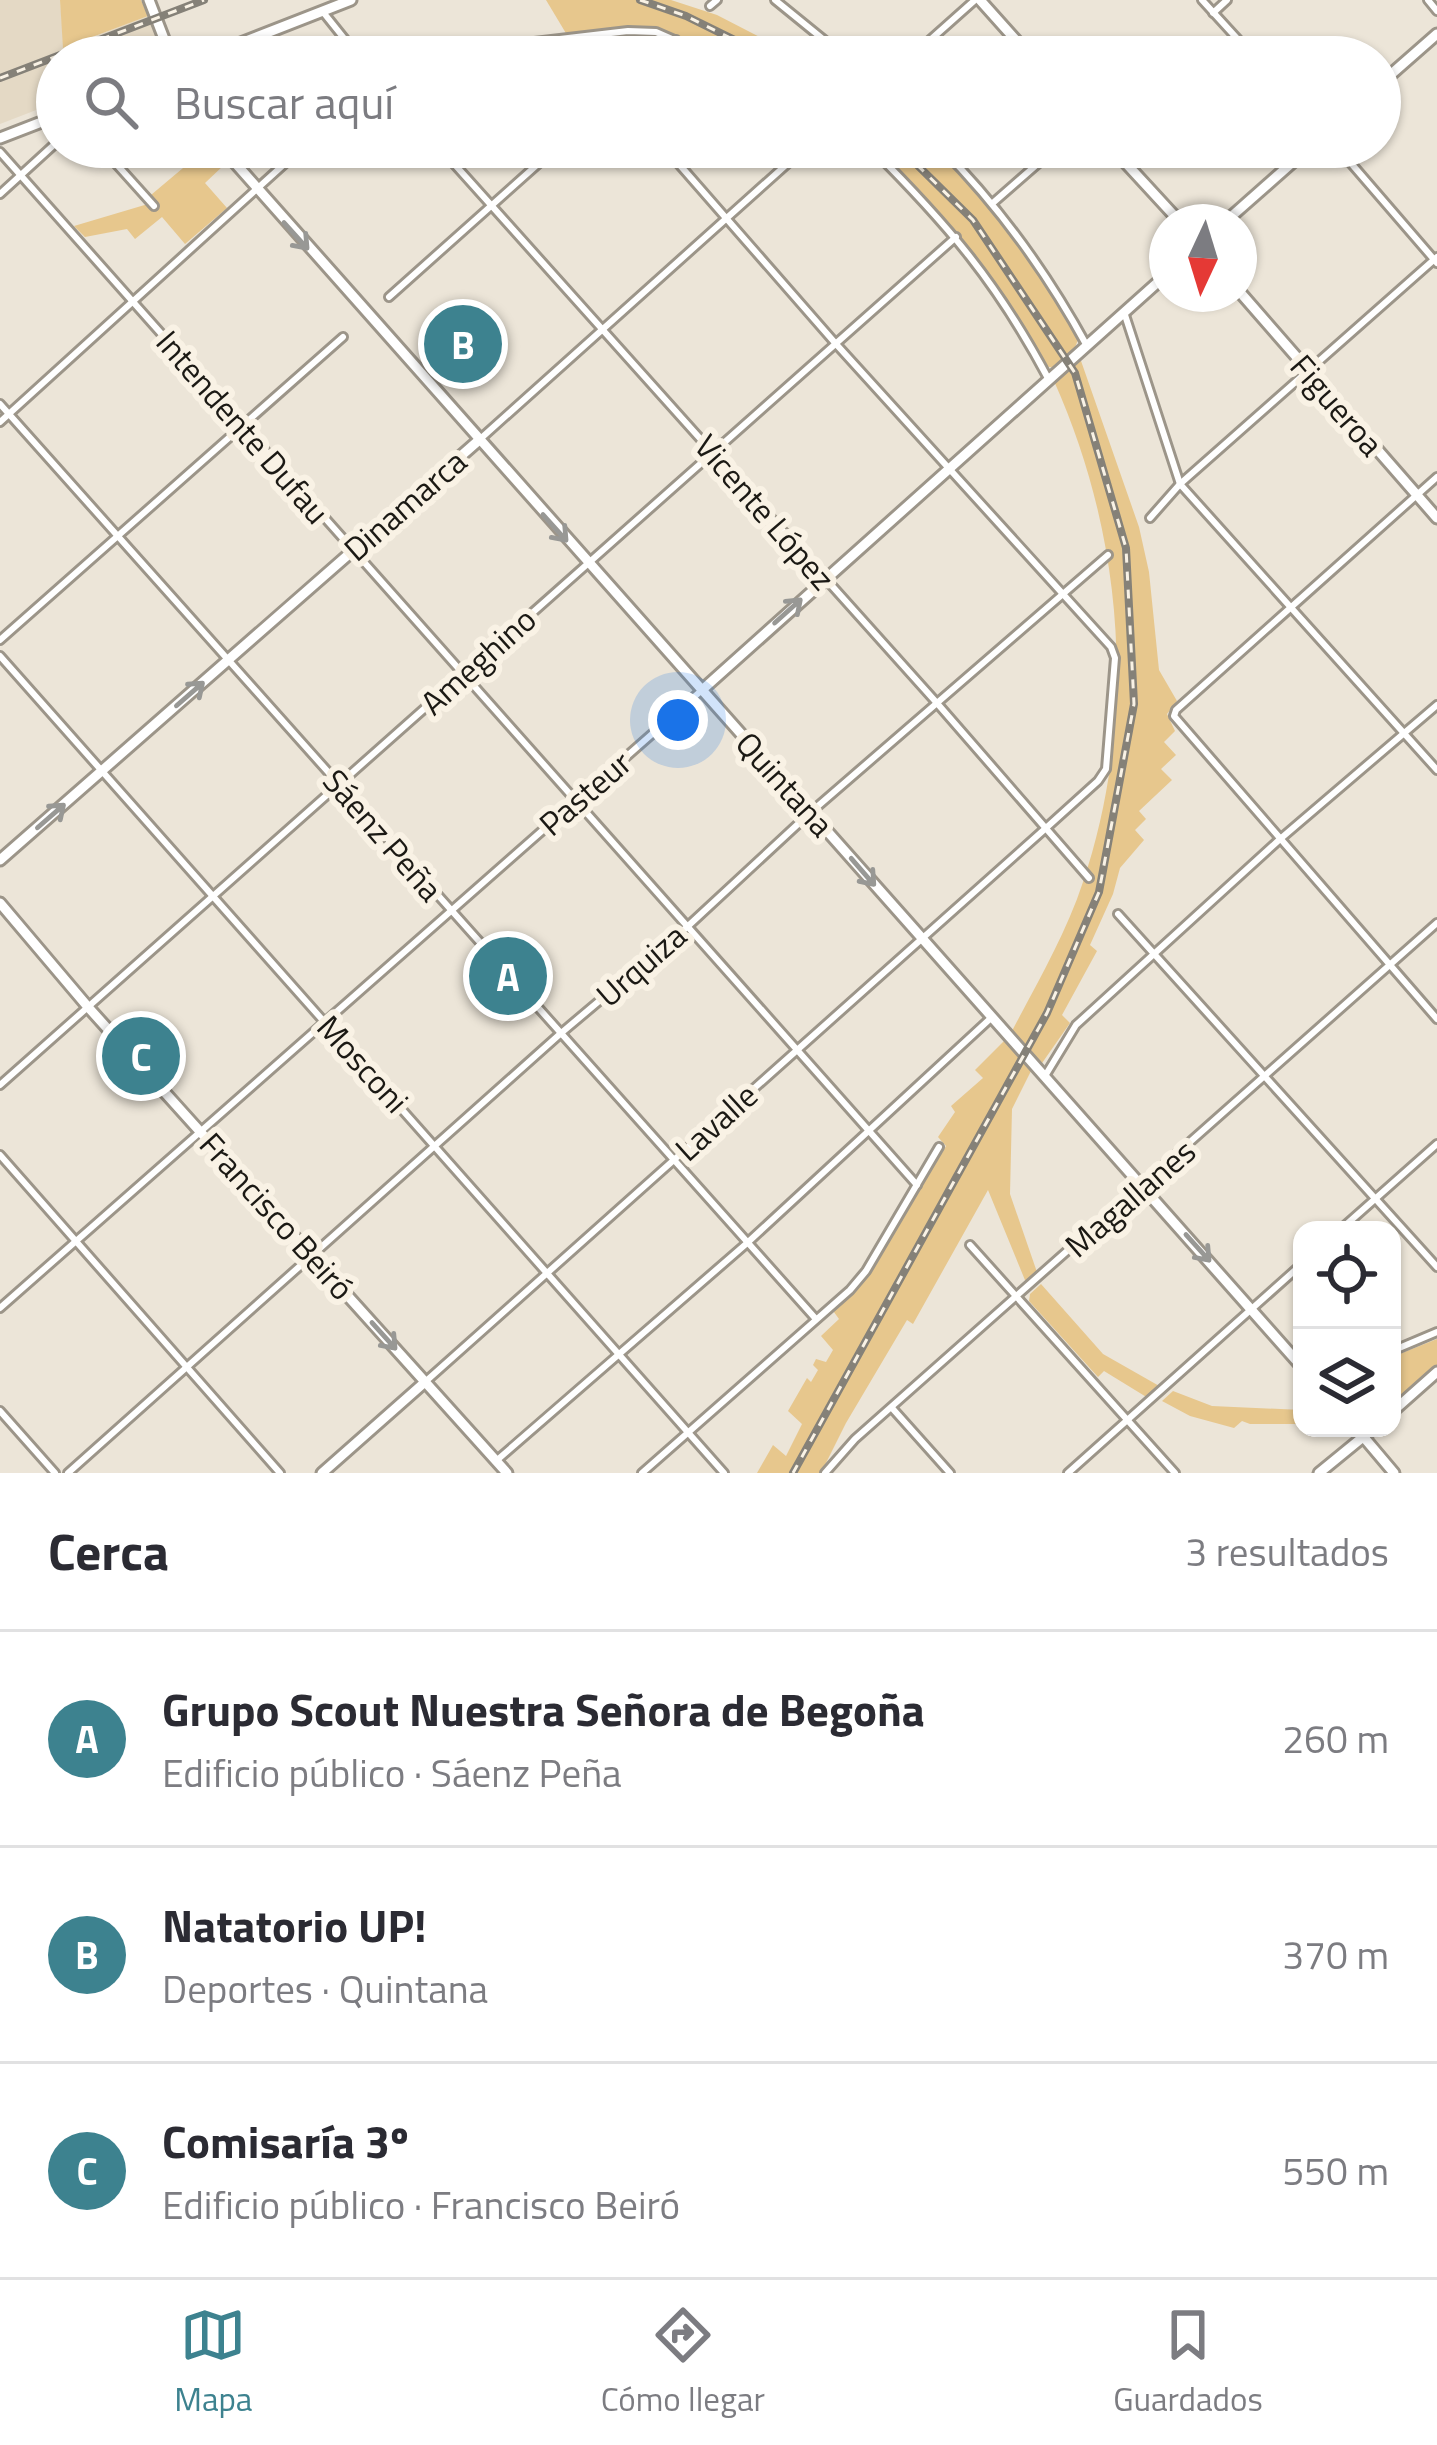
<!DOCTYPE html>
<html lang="es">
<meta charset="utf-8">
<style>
body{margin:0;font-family:"Titillium Web",sans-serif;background:#f2f2f3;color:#2b2b33}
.controls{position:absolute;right:36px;bottom:36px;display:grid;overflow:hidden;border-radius:24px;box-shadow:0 3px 9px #0004}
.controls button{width:108px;height:108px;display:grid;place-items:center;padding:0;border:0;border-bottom:3px solid #e1e1e2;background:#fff;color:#2b2b33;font:60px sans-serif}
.compass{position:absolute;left:1149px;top:204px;width:108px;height:108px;border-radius:50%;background:#fff;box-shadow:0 3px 9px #0004;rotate:184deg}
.you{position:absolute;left:678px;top:720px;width:42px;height:42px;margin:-30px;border:9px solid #fff;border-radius:50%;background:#1a73e8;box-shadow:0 0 0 18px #1a73e833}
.badge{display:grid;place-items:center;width:78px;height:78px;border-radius:50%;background:#3d828f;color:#fff;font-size:39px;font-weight:700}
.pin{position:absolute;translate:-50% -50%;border:6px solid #fff;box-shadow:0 3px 12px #0006}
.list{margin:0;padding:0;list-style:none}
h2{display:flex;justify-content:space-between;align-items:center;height:156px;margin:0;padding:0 48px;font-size:51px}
h2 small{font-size:39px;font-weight:400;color:#7c7c81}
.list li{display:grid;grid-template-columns:78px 1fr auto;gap:36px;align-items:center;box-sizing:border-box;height:216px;padding:0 48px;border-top:3px solid #e1e1e2}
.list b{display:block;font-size:45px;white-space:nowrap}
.list p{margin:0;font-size:39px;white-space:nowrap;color:#7c7c81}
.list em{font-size:39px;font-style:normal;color:#7c7c81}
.icon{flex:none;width:66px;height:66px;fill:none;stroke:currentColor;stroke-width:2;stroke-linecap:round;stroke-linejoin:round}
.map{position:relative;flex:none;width:1437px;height:1473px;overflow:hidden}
.search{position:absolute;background:#fff;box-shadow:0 3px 9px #0004;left:36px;right:36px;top:36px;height:132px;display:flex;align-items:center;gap:30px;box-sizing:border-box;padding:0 42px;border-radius:66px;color:#7c7c81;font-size:45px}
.sheet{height:804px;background:#fff}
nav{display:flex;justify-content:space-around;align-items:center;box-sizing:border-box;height:168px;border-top:3px solid #e1e1e2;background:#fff;font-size:33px;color:#7c7c81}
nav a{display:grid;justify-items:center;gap:6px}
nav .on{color:#3d828f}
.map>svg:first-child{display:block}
.built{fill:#e4d9c5}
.green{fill:#e7c78d}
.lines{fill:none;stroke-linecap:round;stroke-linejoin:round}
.street-casing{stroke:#9c9589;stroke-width:12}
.secondary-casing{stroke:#9c9589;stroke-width:15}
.street{stroke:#fff;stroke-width:6}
.secondary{stroke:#fff;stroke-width:9}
.rail-casing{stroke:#858178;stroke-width:8}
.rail{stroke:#f9f2e5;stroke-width:3;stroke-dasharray:9;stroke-linecap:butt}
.oneway{stroke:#989895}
.labels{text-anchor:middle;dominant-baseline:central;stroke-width:12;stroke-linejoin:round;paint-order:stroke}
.street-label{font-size:33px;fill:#1b1914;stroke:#f9f2e5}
</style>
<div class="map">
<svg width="1437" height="1473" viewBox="0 0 1437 1473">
<rect width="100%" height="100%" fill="#ece5d8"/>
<path class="built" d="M0,0h60l4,48 84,-32 18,41h-109v45l-57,22z"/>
<g class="green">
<path d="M60,0h81l7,16 -85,32z"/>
<path d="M546,0h125l46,15 74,38 5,-4 12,8h-88l-62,-30 -33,-1 -58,9z"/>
<path d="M208,147l16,18 -19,18 22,25 -42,36 -23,-27 -27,22 -8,-10 -42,8 -11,-11 74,-22 -3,-4z"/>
<path d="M873,147h61c59,57 105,119 145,190l-6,16 -19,15 -9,-2c-43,-87 -105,-151 -172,-219z"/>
<path d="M1080,358l59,169 10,45 10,98 18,31 -10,13 8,17 -11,11 12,13 -15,14 11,11 -33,31 7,8 -11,11 9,10 -24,28 -7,26 -23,51 7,6 -35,64 8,8 -30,43 -28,-35c25,-48 54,-97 71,-149 55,-164 41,-345 -29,-501z"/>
<path d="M1005,1040l26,31 -19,38 -2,85 28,81 -11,10 -39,-95 -75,134 -6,-4 -61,103 -25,50h-64l16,-28 13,11 16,-32 -14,-13 19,-33 4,4 7,-12 -5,-5 3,-6 10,3 7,-12 -12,-14 18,-17 -8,-11 36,-33 79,-129 -8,-9 17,-25 -4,-6 32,-28 -8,-8z"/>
<path d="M1041,1284l62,70 58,33 -13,11 -44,-27 -6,6 -69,-76 1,-7z"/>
<path d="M1437,1339v28l-45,40v-50z"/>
<path d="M1173,1391l39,15 90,4v14h-52l-8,-3 -8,7 -44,-12 -28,-15z"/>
</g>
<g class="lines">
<defs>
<g id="street">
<path d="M775,0l70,57"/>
<path d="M1202,0l52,57"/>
<path d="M1428,0l9,11"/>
<path d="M710,6l7,-6"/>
<path d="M323,12l36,45"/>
<path d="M1213,13l14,-13"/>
<path d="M572,40l15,17"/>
<path d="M452,57l47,-11 129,-15 28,1 57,25"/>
<path d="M658,57l18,-17"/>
<path d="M911,57l64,-57"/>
<path d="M101,147l53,59"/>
<path d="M439,147l497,555 153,176"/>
<path d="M870,147c78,78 127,135 179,233"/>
<path d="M940,147c60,60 106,124 147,199"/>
<path d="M1337,147l100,116"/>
<path d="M0,152l917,1033"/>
<path d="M0,194l57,-52"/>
<path d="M994,202l63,-55"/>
<path d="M389,297l168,-150"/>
<path d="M1124,312l56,172 257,286"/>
<path d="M0,404l815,914"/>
<path d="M0,422l303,-275"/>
<path d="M478,441l328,-294"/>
<path d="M1437,477l-261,233 -2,6 263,303"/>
<path d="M1150,518l30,-34 257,-227"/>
<path d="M0,640l343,-303"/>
<path d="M0,656l724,817"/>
<path d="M1118,914l319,353"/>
<path d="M1045,1076l31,-51 203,-185 158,-135"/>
<path d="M0,1085l956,-848"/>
<path d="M0,1155l280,318"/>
<path d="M1340,1230l97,-86"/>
<path d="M970,1245l205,228"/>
<path d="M0,1308l702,-618"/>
<path d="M1392,1351l45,-19"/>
<path d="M425,1382l621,-554 52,-47 8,-12 9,-111 -4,-11 -275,-303 -172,-197"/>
<path d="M892,1408l58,65"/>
<path d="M0,1411l55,62"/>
<path d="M496,1461l250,-217 246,-227"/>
<path d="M68,1473l492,-439 127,-107 124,-115 297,-257"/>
<path d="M642,1473l208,-183 16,-19 73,-124"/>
<path d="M825,1473l30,-34 582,-516"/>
<path d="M1068,1473l234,-209"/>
</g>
<g id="secondary">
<path d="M149,0l22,57"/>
<path d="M980,0l51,57"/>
<path d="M205,57l146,-57"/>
<path d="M1380,84l57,-50"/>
<path d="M0,138l57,-22"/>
<path d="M221,147l1081,1220"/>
<path d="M1111,147l69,75"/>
<path d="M1225,222l85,-75"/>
<path d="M1239,291l198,227"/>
<path d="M702,690l465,-416"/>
<path d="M0,860l478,-419"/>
<path d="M0,903l88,104 419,466"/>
<path d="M1392,1412l45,-40"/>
<path d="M1356,1428l38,45"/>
<path d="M322,1473l103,-91"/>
<path d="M1319,1473l55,-45"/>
</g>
</defs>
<use href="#street" class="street-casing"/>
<use href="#secondary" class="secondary-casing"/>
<use href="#street" class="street"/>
<use href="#secondary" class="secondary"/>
<defs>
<g id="rail">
<path d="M640,0l46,16 83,41"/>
<path d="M0,78l204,-78"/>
<path d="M793,1473l254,-460 52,-121 35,-188 -8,-156 -51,-175 -102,-153 -74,-73"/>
</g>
</defs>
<use href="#rail" class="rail-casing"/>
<use href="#rail" class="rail"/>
</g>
<defs><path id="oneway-shaft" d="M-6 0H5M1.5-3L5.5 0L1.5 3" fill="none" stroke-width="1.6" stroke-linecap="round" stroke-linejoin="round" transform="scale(3)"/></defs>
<g class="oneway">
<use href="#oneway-shaft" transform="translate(296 236) rotate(48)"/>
<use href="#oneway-shaft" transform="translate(555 528) rotate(48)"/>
<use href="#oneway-shaft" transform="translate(788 611) rotate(-42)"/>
<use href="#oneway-shaft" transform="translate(190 694) rotate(-41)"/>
<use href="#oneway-shaft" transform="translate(51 816) rotate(-41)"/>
<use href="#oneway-shaft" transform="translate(863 872) rotate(49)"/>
<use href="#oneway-shaft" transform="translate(1198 1248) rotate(48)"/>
<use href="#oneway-shaft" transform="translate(384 1336) rotate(48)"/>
</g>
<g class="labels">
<g class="street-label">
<text transform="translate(1337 405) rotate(49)">Figueroa</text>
<text transform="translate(243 427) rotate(49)">Intendente Dufau</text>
<text transform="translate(405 505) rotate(-41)">Dinamarca</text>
<text transform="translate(765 512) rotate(49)">Vicente López</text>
<text transform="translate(478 661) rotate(-42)">Ameghino</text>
<text transform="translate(785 784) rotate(48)">Quintana</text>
<text transform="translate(585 793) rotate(-41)">Pasteur</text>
<text transform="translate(383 835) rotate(49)">Sáenz Peña</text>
<text transform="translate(641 965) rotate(-41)">Urquiza</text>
<text transform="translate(363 1064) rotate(48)">Mosconi</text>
<text transform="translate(716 1122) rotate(-42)">Lavalle</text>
<text transform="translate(1130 1198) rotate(-41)">Magallanes</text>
<text transform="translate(277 1216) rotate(48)">Francisco Beiró</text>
</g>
</g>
</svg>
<div class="controls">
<button><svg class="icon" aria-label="locate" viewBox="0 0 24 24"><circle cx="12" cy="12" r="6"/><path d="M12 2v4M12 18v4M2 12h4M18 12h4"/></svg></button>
<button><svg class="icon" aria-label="layers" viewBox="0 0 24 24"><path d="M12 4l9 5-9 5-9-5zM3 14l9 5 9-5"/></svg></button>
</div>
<svg class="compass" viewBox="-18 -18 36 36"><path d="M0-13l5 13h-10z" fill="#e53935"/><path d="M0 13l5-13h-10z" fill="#7c7c81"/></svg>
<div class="you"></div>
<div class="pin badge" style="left:508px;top:976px">A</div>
<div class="pin badge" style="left:463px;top:344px">B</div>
<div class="pin badge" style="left:141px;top:1056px">C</div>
<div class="search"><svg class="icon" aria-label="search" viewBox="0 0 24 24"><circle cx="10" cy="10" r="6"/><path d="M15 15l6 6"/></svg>Buscar aquí</div>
</div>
<section class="sheet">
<h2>Cerca<small>3 resultados</small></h2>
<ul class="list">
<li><span class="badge">A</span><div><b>Grupo Scout Nuestra Señora de Begoña</b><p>Edificio público · Sáenz Peña</p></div><em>260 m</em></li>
<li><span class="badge">B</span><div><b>Natatorio UP!</b><p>Deportes · Quintana</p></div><em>370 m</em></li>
<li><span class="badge">C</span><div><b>Comisaría 3º</b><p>Edificio público · Francisco Beiró</p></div><em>550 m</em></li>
</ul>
</section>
<nav>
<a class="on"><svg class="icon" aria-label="map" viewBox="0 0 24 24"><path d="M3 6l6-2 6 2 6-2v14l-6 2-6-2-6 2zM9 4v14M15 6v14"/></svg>Mapa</a>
<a><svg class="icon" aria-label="directions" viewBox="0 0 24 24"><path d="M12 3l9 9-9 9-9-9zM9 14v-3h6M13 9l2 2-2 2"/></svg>Cómo llegar</a>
<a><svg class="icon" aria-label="saved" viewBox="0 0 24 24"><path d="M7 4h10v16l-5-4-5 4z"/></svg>Guardados</a>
</nav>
